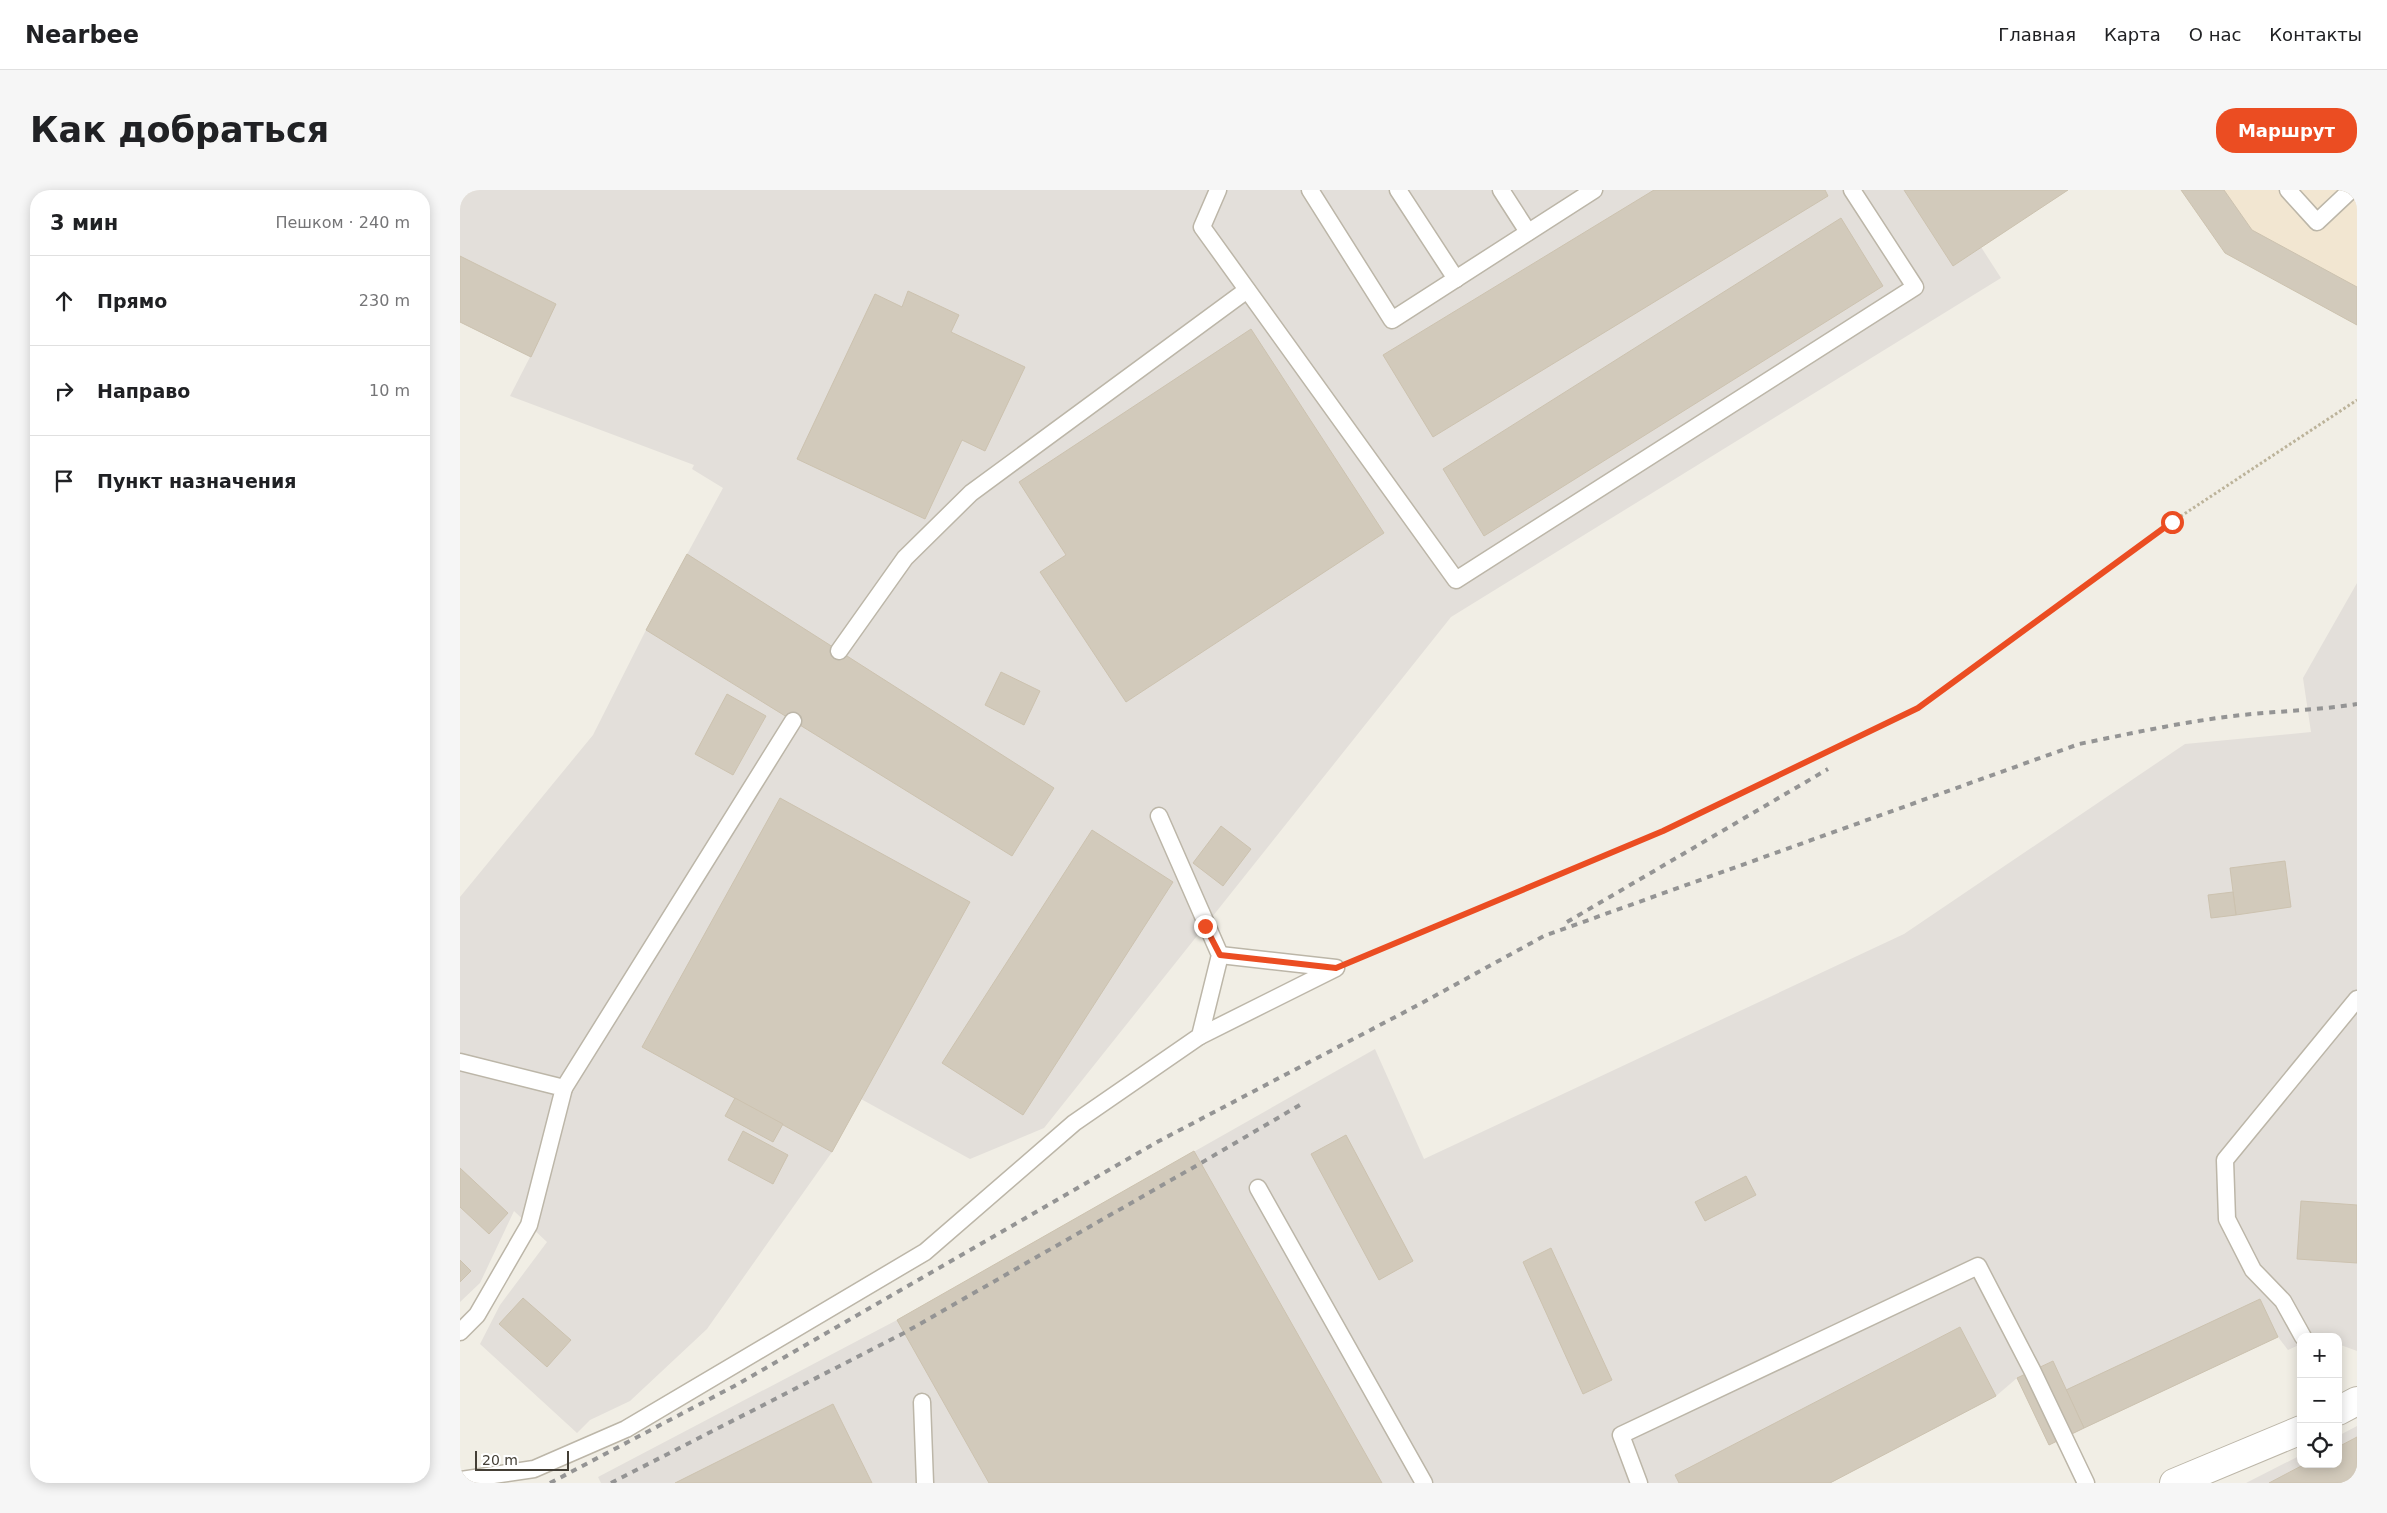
<!DOCTYPE html>
<html lang="ru">
<meta charset="utf-8">
<style>
body{margin:0;font-family:"DejaVu Sans",sans-serif;background:#f6f6f6;color:#202124}
.controls{position:absolute;right:15px;bottom:15px;display:grid;overflow:hidden;border-radius:10px;box-shadow:0 2px 12px #0003}
.controls button{width:45px;height:45px;display:grid;place-items:center;padding:0;border:0;border-bottom:1px solid #e0e0e0;background:#fff;color:#202124;font:25px sans-serif}
.scale{position:absolute;left:15px;bottom:12px;width:94px;box-sizing:border-box;padding-left:5px;border:2px solid #433e35;border-top:0;font-size:14px;line-height:18px;white-space:nowrap;color:#433e35;-webkit-text-stroke:4px #fff;paint-order:stroke}
.stop{position:absolute;width:15px;height:15px;margin:-11px;border:4px solid #eb4d22;border-radius:50%;background:#fff}
.stop.end{background:#eb4d22;border-color:#fff;box-shadow:0 1px 5px #0008}
.list{margin:0;padding:0;list-style:none}
h2{display:flex;justify-content:space-between;align-items:center;height:65px;margin:0;padding:0 20px;font-size:21px}
h2 small{font-size:16px;font-weight:400;color:#757577}
.list li{display:grid;grid-template-columns:32px 1fr auto;gap:15px;align-items:center;box-sizing:border-box;height:90px;padding:0 20px;border-top:1px solid #e0e0e0}
.list b{display:block;font-size:19px;white-space:nowrap}
.list em{font-size:16px;font-style:normal;color:#757577}
.icon{flex:none;width:28px;height:28px;fill:none;stroke:currentColor;stroke-width:2;stroke-linecap:round;stroke-linejoin:round}
.map{position:relative;flex:none;width:1897px;height:1293px;overflow:hidden;border-radius:20px}
header{display:flex;align-items:center;gap:30px;box-sizing:border-box;height:70px;padding:0 25px;background:#fff;border-bottom:1px solid #e0e0e0}
header strong{font-size:24px}
nav{display:flex;gap:28px;margin-inline-start:auto;font-size:18px}
.intro{display:flex;align-items:center;justify-content:space-between;box-sizing:border-box;height:120px;padding:0 30px}
h1{margin:0;font-size:35px}
.button{padding:12px 22px;border-radius:20px;background:#eb4d22;color:#fff;font-size:18px;font-weight:700}
main{display:flex;gap:30px;padding:0 30px}
aside{flex:1;background:#fff;border-radius:20px;box-shadow:0 2px 12px #0003}
.map>svg:first-child{display:block}
.commercial{fill:#f2e6d1}
.industrial{fill:#e3dfda}
.building{fill:#d2cabb;stroke:#ccc2af}
.lines{fill:none;stroke-linecap:round;stroke-linejoin:round}
.lane-casing{stroke:#bcb6a8;stroke-width:19}
.street-casing{stroke:#bcb6a8;stroke-width:30}
.path{stroke:#bcb39a;stroke-width:3;stroke-dasharray:2.5 2.5;stroke-linecap:butt}
.lane{stroke:#fff;stroke-width:16}
.street{stroke:#fff;stroke-width:28}
.rail{stroke:#949494;stroke-width:4;stroke-dasharray:6 6;stroke-linecap:butt}
.route{stroke:#eb4d22;stroke-width:6}
</style>
<header>
<strong>Nearbee</strong>
<nav><a>Главная</a><a>Карта</a><a>О нас</a><a>Контакты</a></nav>
</header>
<div class="intro"><h1>Как добраться</h1><a class="button">Маршрут</a></div>
<main>
<aside>
<h2>3 мин<small>Пешком · 240 m</small></h2>
<ul class="list">
<li><svg class="icon" aria-label="ahead" viewBox="0 0 24 24"><path d="M12 20V5M6 11l6-6 6 6"/></svg><div><b>Прямо</b></div><em>230 m</em></li>
<li><svg class="icon" aria-label="right" viewBox="0 0 24 24"><path d="M7 20v-9h11M14 6l5 5-5 5"/></svg><div><b>Направо</b></div><em>10 m</em></li>
<li><svg class="icon" aria-label="arrive" viewBox="0 0 24 24"><path d="M6 21V4h12l-3 4 3 4H6"/></svg><div><b>Пункт назначения</b></div></li>
</ul>
</aside>
<div class="map">
<svg width="1897" height="1293" viewBox="0 0 1897 1293">
<rect width="100%" height="100%" fill="#f1eee5"/>
<path class="commercial" d="M1721,0h176v135l-132,-72z"/>
<g class="industrial">
<path d="M0,0h1608l-87,57 20,31 -550,339 -407,511 -74,31 -109,-60 -29,53 -125,177 -77,72 -40,19 -13,13 -97,-89 20,-39 47,-63 -33,-31 -34,72 -20,19v-405l133,-162 53,-105 77,-142 -31,-19 2,-4 -184,-69 20,-39 -70,-35z"/>
<path d="M1897,393v768l-19,-7v-7h-37v7l-13,6 -10,-13 -229,108 -32,-67 -21,18 -166,87h-1229l-3,-6 299,-157 478,-271 49,110 480,-225 281,-190 126,-12 -8,-54z"/>
<path d="M1897,1236v57h-111l55,-28v9h37v-28z"/>
</g>
<g class="building">
<path d="M1194,0h171l3,6 -395,241 -50,-82z"/>
<path d="M1444,0h164l-115,76z"/>
<path d="M1721,0h43l28,40 105,57v38l-132,-72z"/>
<path d="M1381,28l42,68 -399,250 -41,-67z"/>
<path d="M0,66l96,48 -25,53 -71,-35z"/>
<path d="M448,101l51,24 -8,17 74,35 -40,84 -23,-11 -37,79 -128,-60 78,-165 27,13z"/>
<path d="M791,139l133,204 -258,169 -86,-130 26,-17 -47,-73z"/>
<path d="M227,364l367,234 -42,68 -366,-226z"/>
<path d="M541,482l39,19 -16,34 -39,-20z"/>
<path d="M267,504l39,22 -33,59 -38,-21z"/>
<path d="M320,608l190,104 -138,250 -190,-105z"/>
<path d="M761,636l30,23 -28,37 -30,-23z"/>
<path d="M632,640l81,52 -150,233 -81,-52z"/>
<path d="M1825,671l6,46 -55,8 -6,-47z"/>
<path d="M1773,702l3,23 -25,3 -3,-23z"/>
<path d="M275,908l48,26 -10,18 -48,-26z"/>
<path d="M283,941l45,24 -15,29 -45,-24z"/>
<path d="M886,945l67,126 -34,19 -68,-126z"/>
<path d="M734,961l188,332h-393l-92,-163z"/>
<path d="M0,978l48,45 -19,21 -29,-27z"/>
<path d="M1286,986l10,19 -51,26 -10,-19z"/>
<path d="M1841,1011l56,4v58l-60,-4z"/>
<path d="M1091,1058l61,132 -29,14 -60,-132z"/>
<path d="M0,1070l11,11 -11,11z"/>
<path d="M63,1108l48,42 -24,27 -48,-43z"/>
<path d="M1800,1109l18,38 -194,91 -18,-38z"/>
<path d="M1500,1137l36,69 -166,87h-151l-4,-8z"/>
<path d="M1593,1171l31,67 -35,17 -32,-67z"/>
<path d="M373,1214l39,79h-197z"/>
<path d="M1897,1247v46h-88l36,-19h33v-17z"/>
</g>
<g class="lines">
<defs>
<g id="lane">
<path d="M758,0l-16,37 254,353 459,-293 -63,-97"/>
<path d="M850,0l82,130 202,-130"/>
<path d="M938,0l58,89"/>
<path d="M1041,0l27,42"/>
<path d="M1828,0l29,32 34,-32"/>
<path d="M379,461l66,-93 66,-65 276,-203"/>
<path d="M740,846l136,-68 -116,-13"/>
<path d="M0,872l104,26 -35,137 -52,90 -17,17"/>
<path d="M104,898l229,-367"/>
<path d="M798,998l166,295"/>
<path d="M1843,1147l-20,-36 -30,-31 -26,-51 -2,-59 132,-161"/>
<path d="M462,1212l3,81"/>
<path d="M0,1290l74,-11 92,-40 299,-177 149,-129 126,-87 20,-81 -61,-139"/>
<path d="M1179,1293l-18,-48 357,-169 54,104 54,113"/>
</g>
<g id="street">
<path d="M1878,1221l19,-10"/>
<path d="M1714,1293l127,-53"/>
</g>
</defs>
<use href="#lane" class="lane-casing"/>
<use href="#street" class="street-casing"/>
<path class="path" d="M897,769l306,-128 255,-123 254,-186 185,-122"/>
<use href="#lane" class="lane"/>
<use href="#street" class="street"/>
<g class="rail">
<path d="M1107,732l261,-153"/>
<path d="M90,1293l190,-100 419,-242 261,-137 124,-68 535,-192c54,-11 108,-23 163,-29 39,-4 77,-5 115,-11"/>
<path d="M151,1293l293,-150 297,-170 104,-61"/>
</g>
</g>
<g class="lines">
<path class="route" d="M745,736l15,29 116,13 327,-137 255,-123 254,-186"/>
</g>
</svg>
<div class="controls">
<button>+</button>
<button>−</button>
<button><svg class="icon" aria-label="locate" viewBox="0 0 24 24"><circle cx="12" cy="12" r="6"/><path d="M12 2v4M12 18v4M2 12h4M18 12h4"/></svg></button>
</div>
<div class="scale">20 m</div>
<div class="stop" style="left:1712px;top:332px"></div>
<div class="stop end" style="left:745px;top:736px"></div>
</div>
</main>
